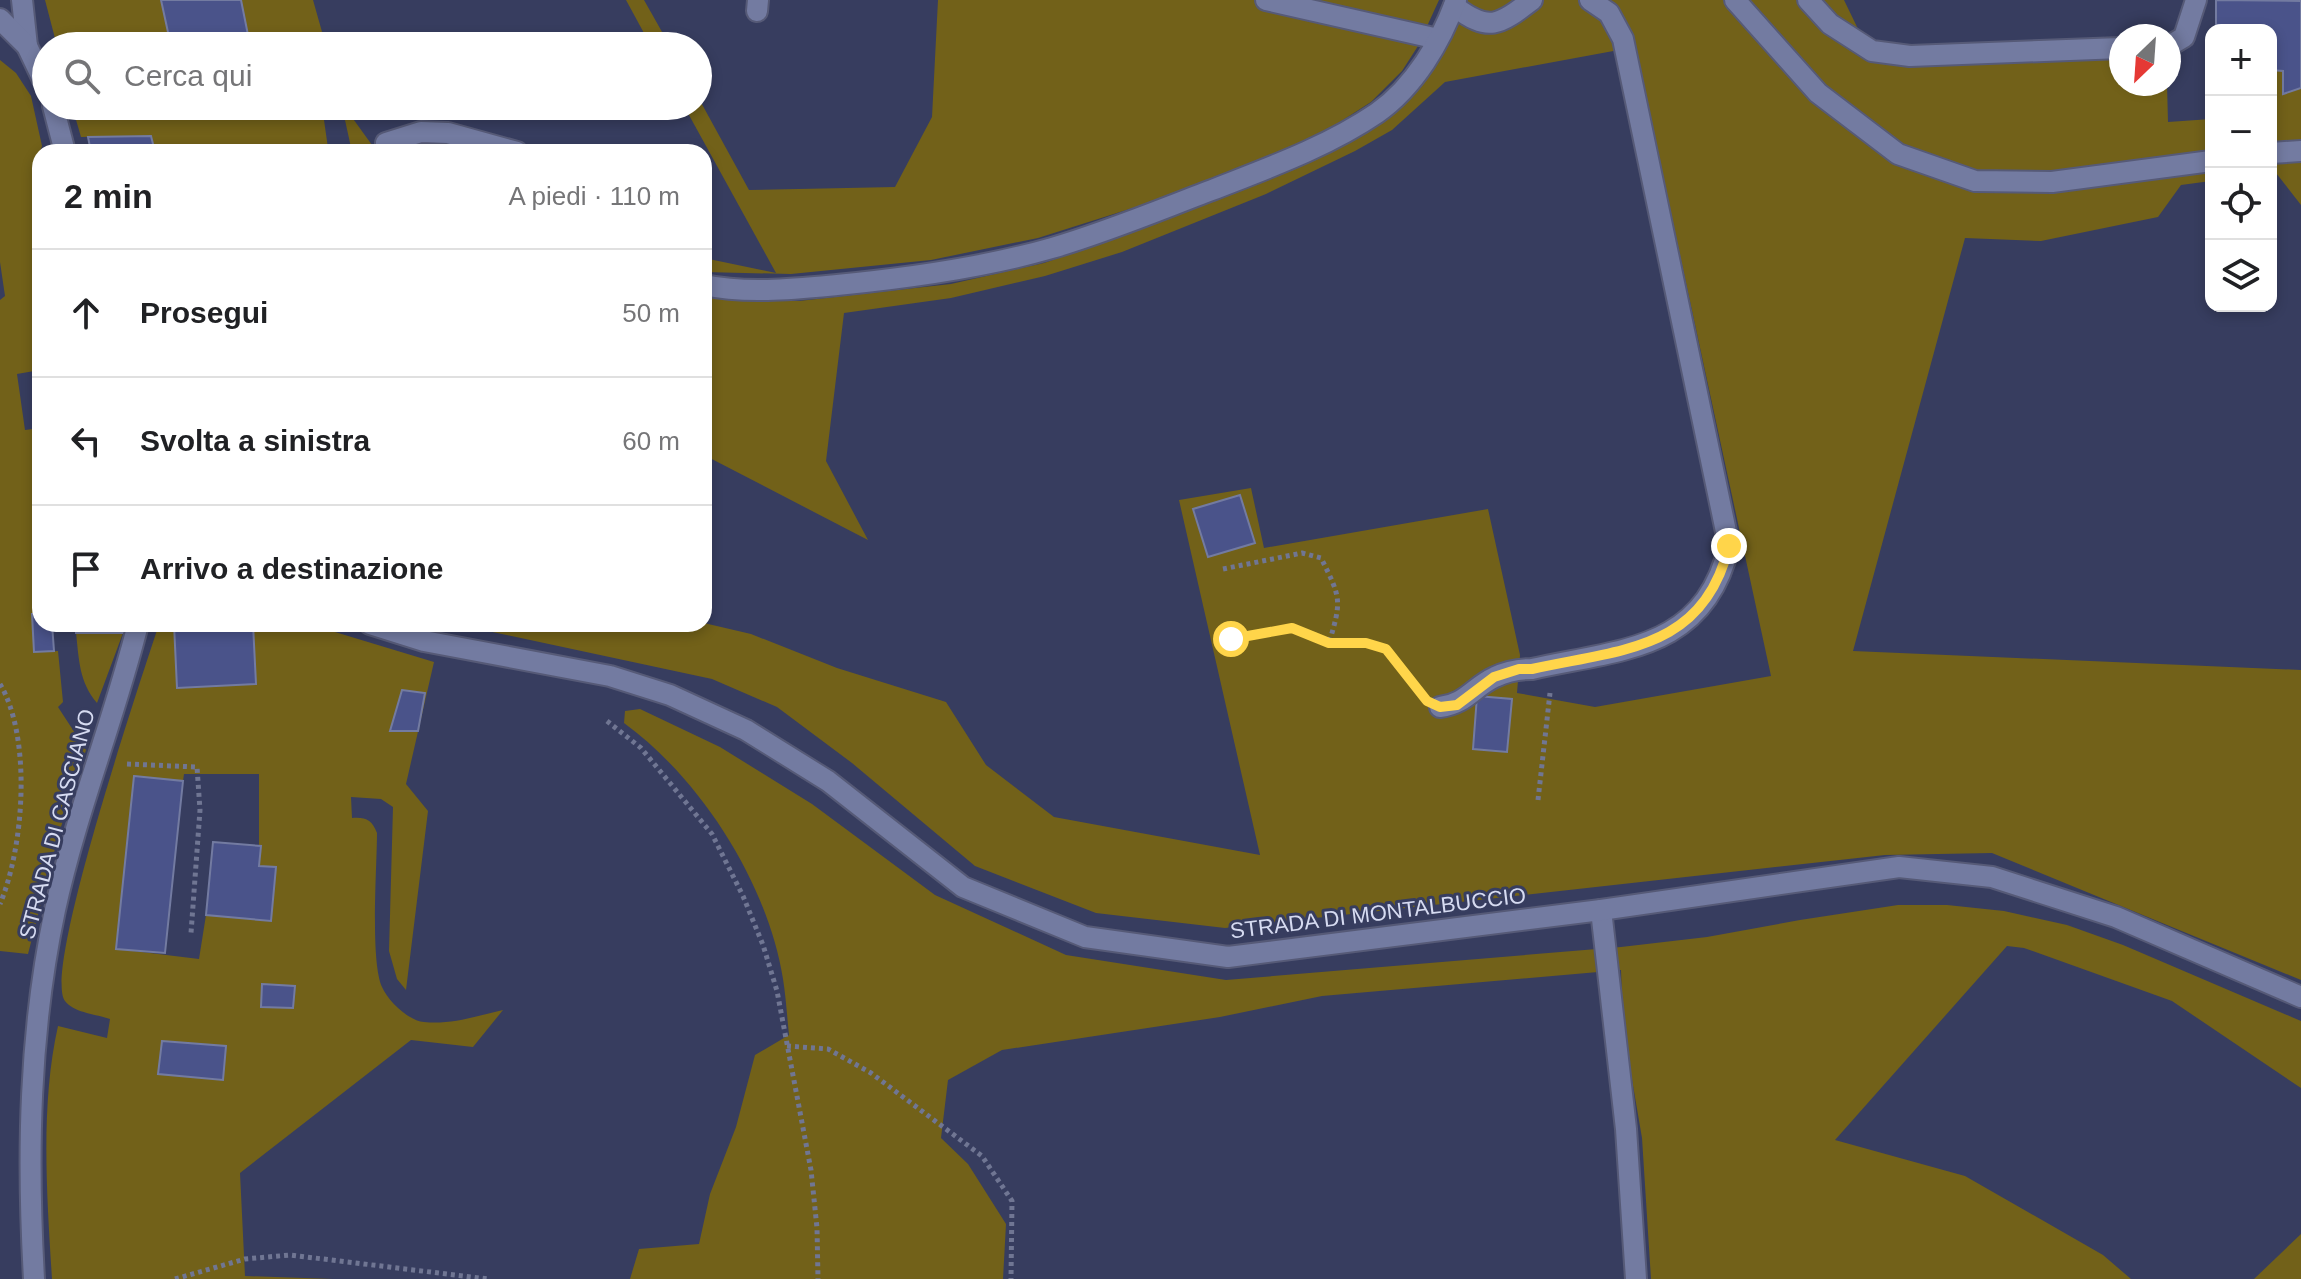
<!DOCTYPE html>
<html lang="it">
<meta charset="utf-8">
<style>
body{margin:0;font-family:Helvetica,sans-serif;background:#f6f6f6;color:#202124}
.controls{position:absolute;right:24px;top:24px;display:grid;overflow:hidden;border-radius:16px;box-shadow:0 4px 12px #0003}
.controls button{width:72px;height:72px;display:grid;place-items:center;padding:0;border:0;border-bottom:2px solid #e0e0e0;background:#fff;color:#202124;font:40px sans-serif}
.compass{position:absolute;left:2109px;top:24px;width:72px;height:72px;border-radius:50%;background:#fff;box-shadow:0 4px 12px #0003;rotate:205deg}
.stop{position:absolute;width:24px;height:24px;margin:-18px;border:6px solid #ffd54a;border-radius:50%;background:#fff}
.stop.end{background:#ffd54a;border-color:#fff;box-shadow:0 2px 8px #0008}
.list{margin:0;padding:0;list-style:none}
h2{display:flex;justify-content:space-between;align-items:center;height:104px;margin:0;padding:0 32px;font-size:34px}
h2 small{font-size:26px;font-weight:400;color:#757577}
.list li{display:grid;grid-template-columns:52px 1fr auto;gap:24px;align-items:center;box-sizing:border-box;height:128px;padding:0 32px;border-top:2px solid #e0e0e0}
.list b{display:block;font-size:30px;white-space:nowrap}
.list em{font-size:26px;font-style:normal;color:#757577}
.icon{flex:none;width:44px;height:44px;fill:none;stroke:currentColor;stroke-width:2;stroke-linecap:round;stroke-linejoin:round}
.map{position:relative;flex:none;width:2301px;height:1279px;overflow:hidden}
.search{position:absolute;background:#fff;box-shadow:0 4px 12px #0003;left:32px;top:32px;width:680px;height:88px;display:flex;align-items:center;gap:20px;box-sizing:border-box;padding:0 28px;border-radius:44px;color:#757577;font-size:30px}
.panel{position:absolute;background:#fff;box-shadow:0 4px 12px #0003;left:32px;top:144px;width:680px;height:488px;border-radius:24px}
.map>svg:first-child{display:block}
.green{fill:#726119;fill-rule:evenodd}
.building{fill:#4a538a;stroke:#737ba1;stroke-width:2}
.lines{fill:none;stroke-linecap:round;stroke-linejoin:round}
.service-casing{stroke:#565a77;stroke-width:24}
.tertiary-casing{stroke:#565a77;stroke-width:24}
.path{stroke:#707693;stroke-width:5;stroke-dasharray:4 4;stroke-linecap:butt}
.service{stroke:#737ba1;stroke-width:20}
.tertiary{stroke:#737ba1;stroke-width:20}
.route{stroke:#ffd54a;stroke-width:10}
.labels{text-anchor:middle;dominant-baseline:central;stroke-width:6;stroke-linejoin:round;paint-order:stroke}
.street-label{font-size:22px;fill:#d6dbf1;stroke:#373d5f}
</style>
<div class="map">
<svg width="2301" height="1279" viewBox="0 0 2301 1279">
<rect width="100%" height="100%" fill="#373d5f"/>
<g class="green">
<path d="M45,0h268l13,46h-269z"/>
<path d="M626,0h18l26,46h-19z"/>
<path d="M938,0h501l-21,46 -16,25 -31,31 -42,27 -68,31 -122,46 -101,32 -107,22 -140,14 -87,-2v-14l72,15 -92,-167h14v-9l51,93 146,-3 37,-70z"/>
<path d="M1465,0h379l30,62 35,5 212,-8v25h46l1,38 43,-3v62l-30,4 -23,32 -117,24 -76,-3 -112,413 448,19v310l-309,-127 -107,2 -660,73 -129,-15 -121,-47 -123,-103 -75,-56 -65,-28 -257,-55 249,-1 47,11 86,34 109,34 40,63 68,52 206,38 -81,-355 72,-12 13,60 224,-39 32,146 -3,38 78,14 176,-31 -136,-629 -190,35 -53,48 -37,21 -89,43 -144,58 -77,24 -94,22 -107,15 -18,148 42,79 -164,-85v-159l13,3 82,2 152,-17 93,-21 73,-25 145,-57 121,-64z"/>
<path d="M0,60l16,13 15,23 11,50 -8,22 6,28v174l-23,4 8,56 15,-2v186h-7l2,38 23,-1 5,51 -5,5 28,43 -27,83 -31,121 -28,-3v-651l5,-4 -5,-34z"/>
<path d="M2271,70l12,1v23l18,-6v117l-25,-32h-5z"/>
<path d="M72,106h250l6,42 -2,4h-171l-4,-16 -70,1z"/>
<path d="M346,109l31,43h-25l-9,-41z"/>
<path d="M159,624h15l4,64 78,-4 -3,-60h65l17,8 99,30 -28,122 22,27 -22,179 -9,-11 -8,-28 4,-144 -12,-8 -30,-2 1,21c14,-1 20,2 25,15 0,35 -7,126 5,154 6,14 27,34 42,35 26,3 53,-6 79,-12l-30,37 -62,-7 -171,133 5,103 88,3h-281c-5,-82 -12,-173 6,-253l49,12 3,-19c-14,-5 -36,-6 -45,-18 -23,-30 78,-327 94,-377zM184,774h75v92l17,2 -5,53 -65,-6 -7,44 -82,-10 17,-173 49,5z"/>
<path d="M76,633h47l-26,70c-18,-21 -18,-44 -21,-70z"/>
<path d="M640,709l80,38 92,57 123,91 131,60 160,25 395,-33 86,-10 93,-17 98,-15h49l57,6 63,14 56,20 178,76v67l-129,-87 -148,-53 -17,-2 -172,194 130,36 138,79 28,24h-480l-9,-141 -19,-111 -2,-57 -299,26 -102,21 -218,33 -54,30 -7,58 27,26 38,60 -3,55h-373l9,-30 60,-5 11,-50 26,-67 19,-72 34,-20c-2,-19 -3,-37 -6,-56 -15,-95 -82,-200 -159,-256l1,-12z"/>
<path d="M2301,1234v45h-47z"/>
</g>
<g class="building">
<path d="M161,0h80l7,35 -54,11h-23z"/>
<path d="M2216,0l85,1v87l-18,6v-23l-12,-1v-40h-55z"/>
<path d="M151,136l4,16h-64l-3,-15z"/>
<path d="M40,412v12h-4l-2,-11z"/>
<path d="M1240,495l15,48 -47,14 -15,-48z"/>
<path d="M32,614h8v10h12l2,27 -20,1z"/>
<path d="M76,624h49l-2,9h-47z"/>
<path d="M174,624h79l3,60 -79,4z"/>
<path d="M402,690l23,3 -7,38h-28z"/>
<path d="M1477,696l35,3 -5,53 -34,-3z"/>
<path d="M134,776l49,5 -18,172 -49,-4z"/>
<path d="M213,842l48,4 -2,20 17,1 -5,54 -65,-6z"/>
<path d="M262,984l33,2 -2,22 -32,-1z"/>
<path d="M162,1041l64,5 -3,34 -65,-6z"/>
</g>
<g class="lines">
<defs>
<g id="service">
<path d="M1266,0l172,39"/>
<path d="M1735,0l83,93 80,61 77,27 77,1 159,-21"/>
<path d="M1808,0l22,24 42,27 38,5 211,-8"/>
<path d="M1454,6c35,27 45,19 78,-6"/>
<path d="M757,11l1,-11"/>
<path d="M2169,46l15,-9 12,-37"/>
<path d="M386,143l35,-11 27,1 69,19"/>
<path d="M2271,153l30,-2"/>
<path d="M704,285c42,9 90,4 133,0 71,-7 146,-17 215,-37 55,-16 107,-38 160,-58 56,-22 115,-43 165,-77 37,-26 64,-71 79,-113"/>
<path d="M1440,707c26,-3 33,-20 55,-30 12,-6 25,-8 37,-8 89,-20 172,-18 197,-123l-106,-507 -14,-26 -19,-13"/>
<path d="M1601,910l25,219 10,150"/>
</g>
<g id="tertiary">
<path d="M22,0l5,46"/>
<path d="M0,19l27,27 19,40"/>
<path d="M53,106l12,46"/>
<path d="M370,624l54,17 186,35 60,19 76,35 82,51 135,106 122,50 143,20 373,-47 298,-43 93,10 124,40 185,80"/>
<path d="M34,1279c-7,-124 -5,-247 21,-369 21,-97 59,-190 83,-286"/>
</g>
</defs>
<use href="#service" class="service-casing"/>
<use href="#tertiary" class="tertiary-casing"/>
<g class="path">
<path d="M1223,569l79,-16 19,5c20,40 21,42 8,85"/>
<path d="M1231,639l61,-11 37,15h37l20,6 33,40"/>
<path d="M0,684c32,54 24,163 0,220"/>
<path d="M607,721l34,27 71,86 31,62 20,49 14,46 34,179 6,58 1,51"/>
<path d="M127,764l70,3 3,43 -9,123"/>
<path d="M1538,800l12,-107"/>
<path d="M787,1046l41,3 43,24 111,83 30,45 -1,78"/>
<path d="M175,1279l70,-20 45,-4 198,24"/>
</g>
<use href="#service" class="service"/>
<use href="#tertiary" class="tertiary"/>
</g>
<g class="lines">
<path class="route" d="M1231,639l61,-11 37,15h37l20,6 41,52 13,6 17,-2 37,-28 25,-8h13c89,-20 171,-18 197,-123"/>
</g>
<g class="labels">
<g class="street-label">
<text transform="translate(57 824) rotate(-75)">STRADA DI CASCIANO</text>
<text transform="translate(1378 913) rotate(-7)">STRADA DI MONTALBUCCIO</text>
</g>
</g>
</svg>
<div class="controls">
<button>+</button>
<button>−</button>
<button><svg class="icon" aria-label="locate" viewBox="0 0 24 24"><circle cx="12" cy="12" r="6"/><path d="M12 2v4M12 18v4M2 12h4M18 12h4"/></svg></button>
<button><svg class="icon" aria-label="layers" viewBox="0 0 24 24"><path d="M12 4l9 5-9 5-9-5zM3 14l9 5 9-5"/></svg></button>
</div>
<svg class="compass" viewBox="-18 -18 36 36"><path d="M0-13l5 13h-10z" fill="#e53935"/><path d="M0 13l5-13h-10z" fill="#757577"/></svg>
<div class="stop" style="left:1231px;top:639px"></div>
<div class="stop end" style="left:1729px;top:546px"></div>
<div class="search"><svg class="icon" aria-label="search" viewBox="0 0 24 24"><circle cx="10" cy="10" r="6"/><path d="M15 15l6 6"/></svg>Cerca qui</div>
<section class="panel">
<h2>2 min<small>A piedi · 110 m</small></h2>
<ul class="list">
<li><svg class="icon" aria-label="ahead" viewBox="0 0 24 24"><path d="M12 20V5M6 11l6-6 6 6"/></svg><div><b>Prosegui</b></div><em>50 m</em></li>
<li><svg class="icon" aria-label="left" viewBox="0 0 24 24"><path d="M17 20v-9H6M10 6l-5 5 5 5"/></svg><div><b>Svolta a sinistra</b></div><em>60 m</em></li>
<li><svg class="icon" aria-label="arrive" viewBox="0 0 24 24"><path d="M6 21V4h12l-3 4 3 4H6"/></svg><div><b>Arrivo a destinazione</b></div></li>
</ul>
</section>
</div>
